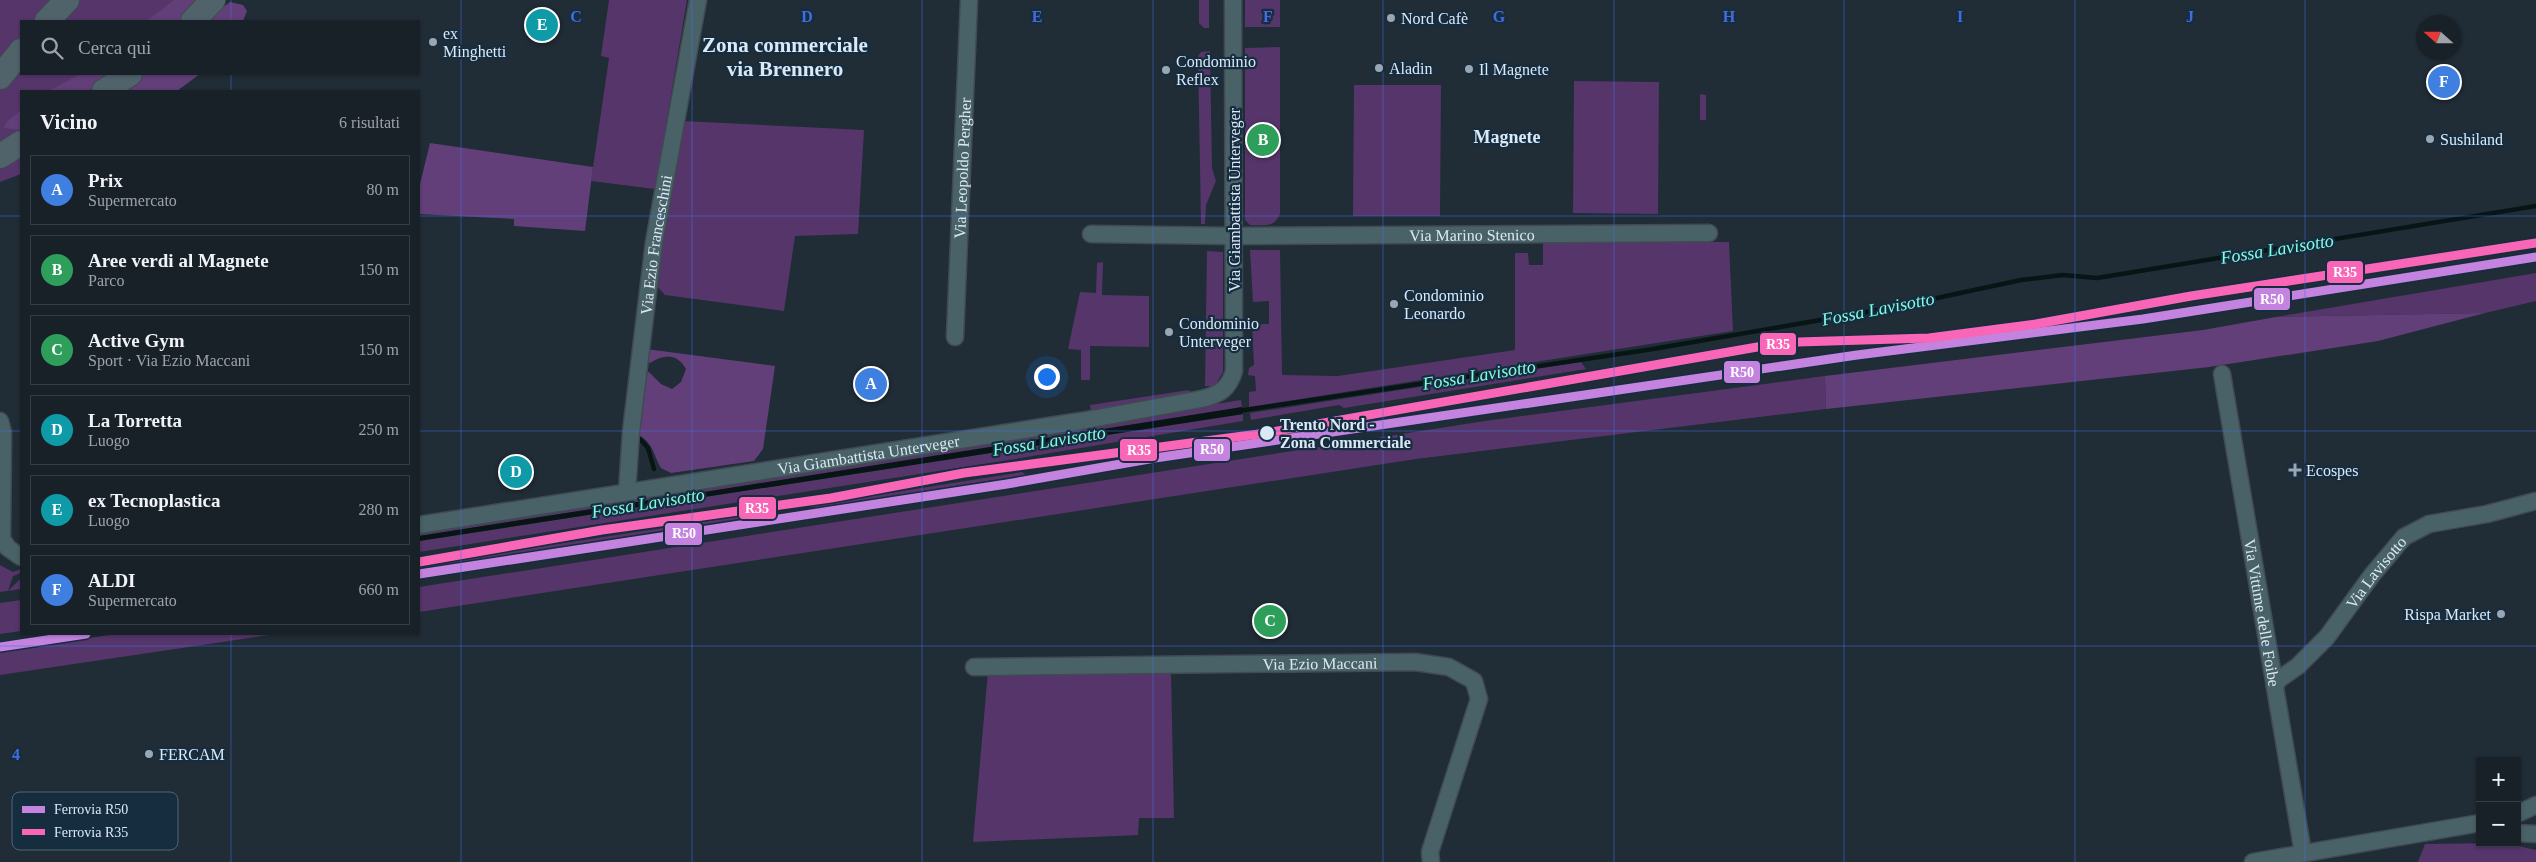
<!DOCTYPE html>
<html lang="it">
<meta charset="utf-8">
<style>
body{margin:0;font-family:Georgia,serif;background:#252e34;color:#f1f3f6}
.controls{position:absolute;right:15px;bottom:15px;display:grid;overflow:hidden;border-radius:0px;box-shadow:0 1px 4px #0004}
.controls button{width:45px;height:45px;display:grid;place-items:center;padding:0;border:0;border-bottom:1px solid #363e45;background:#182128;color:#f1f3f6;font:25px sans-serif}
.compass{position:absolute;left:2416px;top:15px;width:45px;height:45px;border-radius:50%;background:#182128;box-shadow:0 1px 4px #0004;rotate:291deg}
.you{position:absolute;left:1046px;top:376px;width:18px;height:18px;margin:-12px;border:4px solid #fff;border-radius:50%;background:#1a73e8;box-shadow:0 0 0 8px #1a73e833}
.badge{display:grid;place-items:center;width:32px;height:32px;border-radius:50%;background:#8c9099;color:#fff;font-size:16px;font-weight:700}
.pin{position:absolute;translate:-50% -50%;border:2px solid #fff;box-shadow:0 1px 5px #0006}
.list{margin:0;padding:0;list-style:none}
h2{display:flex;justify-content:space-between;align-items:center;height:65px;margin:0;padding:0 20px;font-size:21px}
h2 small{font-size:16px;font-weight:400;color:#9fa3a8}
.list li{display:grid;grid-template-columns:32px 1fr auto;gap:15px;align-items:center;box-sizing:border-box;height:70px;margin:0 10px 10px;padding:0 10px;border:1px solid #363e45;border-radius:0px}
.list b{display:block;font-size:19px;white-space:nowrap}
.list p{margin:0;font-size:16px;white-space:nowrap;color:#9fa3a8}
.list em{font-size:16px;font-style:normal;color:#9fa3a8}
.icon{flex:none;width:28px;height:28px;fill:none;stroke:currentColor;stroke-width:2;stroke-linecap:round;stroke-linejoin:round}
.map{position:relative;flex:none;width:2536px;height:862px;overflow:hidden}
.search{position:absolute;background:#182128;box-shadow:0 1px 4px #0004;left:20px;top:20px;width:400px;height:55px;display:flex;align-items:center;gap:12px;box-sizing:border-box;padding:0 18px;border-radius:0px;color:#9fa3a8;font-size:19px}
.panel{position:absolute;background:#182128;box-shadow:0 1px 4px #0004;left:20px;top:90px;width:400px;height:545px;border-radius:0px}
.map>svg:first-child{display:block}
.green{fill:#56356b}
.forest{fill:#633f7a}
.water{fill:#071614}
.lines{fill:none;stroke-linecap:round;stroke-linejoin:round}
.stream{stroke:#071614;stroke-width:4.5}
.minor-casing{stroke:#404a53;stroke-width:19}
.highway-casing{stroke:#404a53;stroke-width:26}
.minor{stroke:#496267;stroke-width:16}
.highway{stroke:#50636b;stroke-width:24}
.rail-1-casing{stroke:#162d40;stroke-width:12}
.rail-2-casing{stroke:#162d40;stroke-width:12}
.rail-1{stroke:#c483df;stroke-width:9}
.rail-2{stroke:#fa66b7;stroke-width:9}
.grid{fill:none;stroke:#436dde;stroke-width:1;stroke-opacity:0.55}
.poi-dot{fill:#9aa7b3;stroke:#162d40;stroke-width:2}
.stop-dot{fill:#dbe9f6;stroke:#162d40;stroke-width:2}
.labels{text-anchor:middle;dominant-baseline:central;stroke-width:4.5;stroke-linejoin:round;paint-order:stroke}
.poi-label{font-size:16px;fill:#dbe9f6;stroke:#162d40;text-anchor:start}
.street-label{font-size:16px;fill:#dbe9f6;stroke:#162d40}
.stop-label{font-size:16px;font-weight:bold;fill:#dbe9f6;stroke:#162d40;text-anchor:start}
.neighbourhood-label{font-size:18px;font-weight:bold;fill:#dbe9f6;stroke:#162d40}
.water-label{font-size:18px;font-style:italic;fill:#82fce2;stroke:#162d40}
.district-label{font-size:21px;font-weight:bold;fill:#dbe9f6;stroke:#162d40}
.key{fill:#162d40;stroke:#516577;stroke-width:1}
.key-label{font-size:14px;fill:#dbe9f6}
.grid-label{font-size:16px;text-anchor:middle;font-weight:bold;fill:#436dde;stroke:#162d40;stroke-width:4.5;stroke-linejoin:round;paint-order:stroke}
.line-badge{stroke:#162d40;stroke-width:2}
.badge-label{font-size:14px;text-anchor:middle;font-weight:bold;fill:#fff}
</style>
<div class="map">
<svg width="2536" height="862" viewBox="0 0 2536 862">
<rect width="100%" height="100%" fill="#202c36"/>
<g class="green">
<path d="M0,0h55l-19,21h-15v18l-21,26z"/>
<path d="M77,0h126l-18,21h-129z"/>
<path d="M609,0h78l-32,189 -64,-8 18,-123 -8,-2z"/>
<path d="M1199,0h10v28h-5l-5,-5z"/>
<rect x="1245" y="0" width="35" height="27"/>
<path d="M1280,47v167c-6,14 -16,11 -30,11l-5,-5v-172z"/>
<path d="M1210,51l2,117 4,13 -10,24 -1,19h-4l-3,-168 3,-4z"/>
<path d="M21,62v12h95l-28,17h-67v42l-21,13v-59z"/>
<path d="M1574,81l85,1 -1,132 -85,-1z"/>
<path d="M1354,85h87l-1,131h-87z"/>
<path d="M1700,94l6,1v25h-6z"/>
<path d="M683,121l181,9 -6,104 -63,2 -11,75 -119,-16 -11,-12z"/>
<path d="M21,151v23l-21,8v-18z"/>
<path d="M1543,242h186l4,89 -484,76v-15l7,-1 -1,-15 -7,-1 1,-7 5,-3 -2,-41h17v-23l-16,1 -3,-52h30l2,125 56,1 177,-26v-97h13l1,12h14z"/>
<path d="M1207,251l16,1v120l-8,14h-10z"/>
<path d="M1103,262l-1,33 47,1v51l-59,-1v34h-9v-30l-13,-1 12,-57 16,1 1,-30z"/>
<path d="M2536,273v28l-51,12 -209,4z"/>
<path d="M1581,362l5,7 -242,39 -5,-3 -88,15 -1,-7z"/>
<path d="M1825,376l1,33 -410,50 -997,153v-25l1066,-166z"/>
<path d="M1189,390l1,4 -99,16 -1,-5z"/>
<path d="M1241,400l1,7 -46,9 -498,77 -8,-5z"/>
<path d="M1243,414v7l-228,38 -596,93v-11z"/>
<path d="M1022,472l4,3 -210,33 -9,-2z"/>
<path d="M677,489l12,5 -270,42v-8z"/>
<path d="M761,513l-8,6 -334,51v-5z"/>
<path d="M0,565l13,7 8,-3v4l-8,3 -5,15 13,-13v11l-21,3z"/>
<path d="M21,600v31l-21,3v-31z"/>
<path d="M115,634h161l-276,41v-23z"/>
<path d="M988,671l183,1 3,146h-35l-1,17 -165,7z"/>
<path d="M2505,843l31,7v12h-118l7,-18z"/>
</g>
<g class="forest">
<path d="M174,0h21l-10,21h-38z"/>
<path d="M230,2l13,3 4,6 -4,10h-39z"/>
<path d="M80,74h36l-28,17h-39z"/>
<path d="M143,74h57l-23,17h-61z"/>
<path d="M21,110v20l-17,-2 3,-6z"/>
<path d="M430,143l163,24 -8,64 -71,-5v-7l-95,-5v-26z"/>
<path d="M2485,313l-107,28 -169,26 -383,42 -1,-33 378,-46 73,-13z"/>
<path d="M646,349l129,17 -12,83 -9,12 -83,12 -10,-5c-8,-14 -8,-27 -25,-34l7,-59 6,-3 12,12 11,5 9,-7 5,-13c-9,-16 -22,-15 -36,-6l-5,-4z"/>
</g>
<path class="water" d="M1242,407l1,7 -824,127v-5l269,-42 -11,-5 13,-1 8,5z"/>
<g class="lines">
<g class="stream">
<path d="M1238,411l415,-62 237,-41 131,-28 42,-5 34,3 439,-72"/>
<path d="M640,439l8,9 6,21"/>
</g>
<defs>
<g id="minor">
<path id="s1" d="M1091,234l143,2 475,-3"/>
<path id="s2" d="M955,337l14,-337"/>
<path id="s3" d="M2222,374l81,479"/>
<path d="M0,421l3,11 -1,107 6,9 13,9"/>
<path id="s4" d="M627,492l4,-60 23,-190 44,-242"/>
<path id="s5" d="M419,525l662,-104 120,-22c18,-4 28,-10 33,-28l-1,-371"/>
<path id="s6" d="M974,667l441,-5 34,5 25,14 5,18 -49,153 1,10"/>
<path id="s7" d="M2275,687l3,-7 20,-14 29,-29 45,-62 32,-38 25,-13 58,-10 49,-13"/>
<path d="M2517,814l19,-9"/>
<path d="M2517,833l19,1"/>
<path d="M2253,862l227,-39"/>
</g>
<g id="highway">
<path d="M47,21l20,-21"/>
<path d="M193,21l20,-21"/>
<path d="M0,77l21,-26"/>
<path d="M104,91l26,-17"/>
<path d="M0,156l21,-13"/>
</g>
</defs>
<use href="#minor" class="minor-casing"/>
<use href="#highway" class="highway-casing"/>
<use href="#minor" class="minor"/>
<use href="#highway" class="highway"/>
<defs>
<g id="rail-1">
<path d="M419,574l588,-90 148,-26 702,-103 286,-36 393,-62"/>
<path d="M0,647l86,-13"/>
</g>
<path id="rail-2" d="M419,562l183,-32 229,-32 133,-25 302,-40 497,-87 35,-4 131,-4 107,-14 155,-28 345,-53"/>
</defs>
<use href="#rail-1" class="rail-1-casing"/>
<use href="#rail-2" class="rail-2-casing"/>
<use href="#rail-1" class="rail-1"/>
<use href="#rail-2" class="rail-2"/>
</g>
<path class="grid" d="M231,0v21M461,0v862M692,0v862M922,0v862M1153,0v862M1383,0v862M1614,0v862M1844,0v862M2075,0v862M2305,0v862M231,74v17M0,216h21M419,216h2117M0,431h21M419,431h2117M231,634v228M0,646h2536"/>
<g class="poi-dot">
<circle cx="1391" cy="18" r="5"/>
<circle cx="433" cy="42" r="5"/>
<circle cx="1379" cy="68" r="5"/>
<circle cx="1469" cy="69" r="5"/>
<circle cx="1166" cy="70" r="5"/>
<circle cx="2430" cy="139" r="5"/>
<circle cx="1394" cy="304" r="5"/>
<circle cx="1169" cy="332" r="5"/>
<path d="M2292.5 462.5h5v5h5v5h-5v5h-5v-5h-5v-5h5z"/>
<circle cx="2501" cy="614" r="5"/>
<circle cx="149" cy="754" r="5"/>
</g>
<circle class="stop-dot" cx="1267" cy="433" r="8"/>
<g class="labels">
<g class="poi-label">
<text x="1401" y="18">Nord Cafè</text>
<text x="443" y="33">ex<tspan x="443" dy="18">Minghetti</tspan></text>
<text x="1176" y="61">Condominio<tspan x="1176" dy="18">Reflex</tspan></text>
<text x="1389" y="68">Aladin</text>
<text x="1479" y="69">Il Magnete</text>
<text x="2440" y="139">Sushiland</text>
<text x="1404" y="295">Condominio<tspan x="1404" dy="18">Leonardo</tspan></text>
<text x="1179" y="323">Condominio<tspan x="1179" dy="18">Unterveger</tspan></text>
<text x="2306" y="470">Ecospes</text>
<text x="2491" y="614" text-anchor="end">Rispa Market</text>
<text x="159" y="754">FERCAM</text>
</g>
<g class="street-label">
<text stroke="none"><textPath href="#s2" startOffset="169">Via Leopoldo Pergher</textPath></text>
<text transform="translate(1234 200) rotate(-90)">Via Giambattista Unterveger</text>
<text stroke="none"><textPath href="#s1" startOffset="381">Via Marino Stenico</textPath></text>
<text stroke="none"><textPath href="#s4" startOffset="249">Via Ezio Franceschini</textPath></text>
<text stroke="none"><textPath href="#s5" startOffset="455">Via Giambattista Unterveger</textPath></text>
<text stroke="none"><textPath href="#s7" startOffset="154">Via Lavisotto</textPath></text>
<text stroke="none"><textPath href="#s3" startOffset="242">Via Vittime delle Foibe</textPath></text>
<text stroke="none"><textPath href="#s6" startOffset="346">Via Ezio Maccani</textPath></text>
</g>
<g class="stop-label">
<text x="1280" y="424">Trento Nord -<tspan x="1280" dy="18">Zona Commerciale</tspan></text>
</g>
<g class="neighbourhood-label">
<text x="1507" y="137">Magnete</text>
</g>
<g class="water-label">
<text transform="translate(2277 249) rotate(-9)">Fossa Lavisotto</text>
<text transform="translate(1878 309) rotate(-11)">Fossa Lavisotto</text>
<text transform="translate(1479 375) rotate(-9)">Fossa Lavisotto</text>
<text transform="translate(1049 441) rotate(-9)">Fossa Lavisotto</text>
<text transform="translate(648 503) rotate(-9)">Fossa Lavisotto</text>
</g>
<g class="district-label">
<text x="785" y="45">Zona commerciale<tspan x="785" dy="24">via Brennero</tspan></text>
</g>
</g>
<rect x="12" y="792" width="166" height="58" rx="8" class="key"/>
<rect x="22" y="806" width="23" height="7" fill="#c483df"/>
<rect x="22" y="829" width="23" height="6" fill="#fa66b7"/>
<g class="key-label">
<text x="54" y="814">Ferrovia R50</text>
<text x="54" y="837">Ferrovia R35</text>
</g>
<g class="grid-label">
<text x="576" y="22">C</text>
<text x="807" y="22">D</text>
<text x="1037" y="22">E</text>
<text x="1268" y="22">F</text>
<text x="1499" y="22">G</text>
<text x="1729" y="22">H</text>
<text x="1960" y="22">I</text>
<text x="2190" y="22">J</text>
<text x="16" y="760">4</text>
</g>
<g class="line-badge">
<rect x="2326" y="260" width="38" height="24" rx="5" fill="#fa66b7"/>
<rect x="2253" y="287" width="38" height="24" rx="5" fill="#c483df"/>
<rect x="1759" y="332" width="38" height="24" rx="5" fill="#fa66b7"/>
<rect x="1723" y="360" width="38" height="24" rx="5" fill="#c483df"/>
<rect x="1193" y="438" width="38" height="24" rx="5" fill="#c483df"/>
<rect x="1119" y="438" width="39" height="24" rx="5" fill="#fa66b7"/>
<rect x="738" y="496" width="39" height="24" rx="5" fill="#fa66b7"/>
<rect x="664" y="522" width="39" height="24" rx="5" fill="#c483df"/>
</g>
<g class="badge-label">
<text x="2345" y="277">R35</text>
<text x="2272" y="304">R50</text>
<text x="1778" y="349">R35</text>
<text x="1742" y="377">R50</text>
<text x="1212" y="454">R50</text>
<text x="1139" y="455">R35</text>
<text x="757" y="513">R35</text>
<text x="684" y="538">R50</text>
</g>
</svg>
<div class="controls">
<button>+</button>
<button>−</button>
</div>
<svg class="compass" viewBox="-18 -18 36 36"><path d="M0-13l5 13h-10z" fill="#e53935"/><path d="M0 13l5-13h-10z" fill="#9fa3a8"/></svg>
<div class="you"></div>
<div class="pin badge" style="left:871px;top:384px;background:#3f7fe0">A</div>
<div class="pin badge" style="left:1263px;top:140px;background:#2e9e5b">B</div>
<div class="pin badge" style="left:1270px;top:621px;background:#2e9e5b">C</div>
<div class="pin badge" style="left:516px;top:472px;background:#0f9aa8">D</div>
<div class="pin badge" style="left:542px;top:25px;background:#0f9aa8">E</div>
<div class="pin badge" style="left:2444px;top:82px;background:#3f7fe0">F</div>
<div class="search"><svg class="icon" aria-label="search" viewBox="0 0 24 24"><circle cx="10" cy="10" r="6"/><path d="M15 15l6 6"/></svg>Cerca qui</div>
<section class="panel">
<h2>Vicino<small>6 risultati</small></h2>
<ul class="list">
<li><span class="badge" style="background:#3f7fe0">A</span><div><b>Prix</b><p>Supermercato</p></div><em>80 m</em></li>
<li><span class="badge" style="background:#2e9e5b">B</span><div><b>Aree verdi al Magnete</b><p>Parco</p></div><em>150 m</em></li>
<li><span class="badge" style="background:#2e9e5b">C</span><div><b>Active Gym</b><p>Sport · Via Ezio Maccani</p></div><em>150 m</em></li>
<li><span class="badge" style="background:#0f9aa8">D</span><div><b>La Torretta</b><p>Luogo</p></div><em>250 m</em></li>
<li><span class="badge" style="background:#0f9aa8">E</span><div><b>ex Tecnoplastica</b><p>Luogo</p></div><em>280 m</em></li>
<li><span class="badge" style="background:#3f7fe0">F</span><div><b>ALDI</b><p>Supermercato</p></div><em>660 m</em></li>
</ul>
</section>
</div>
